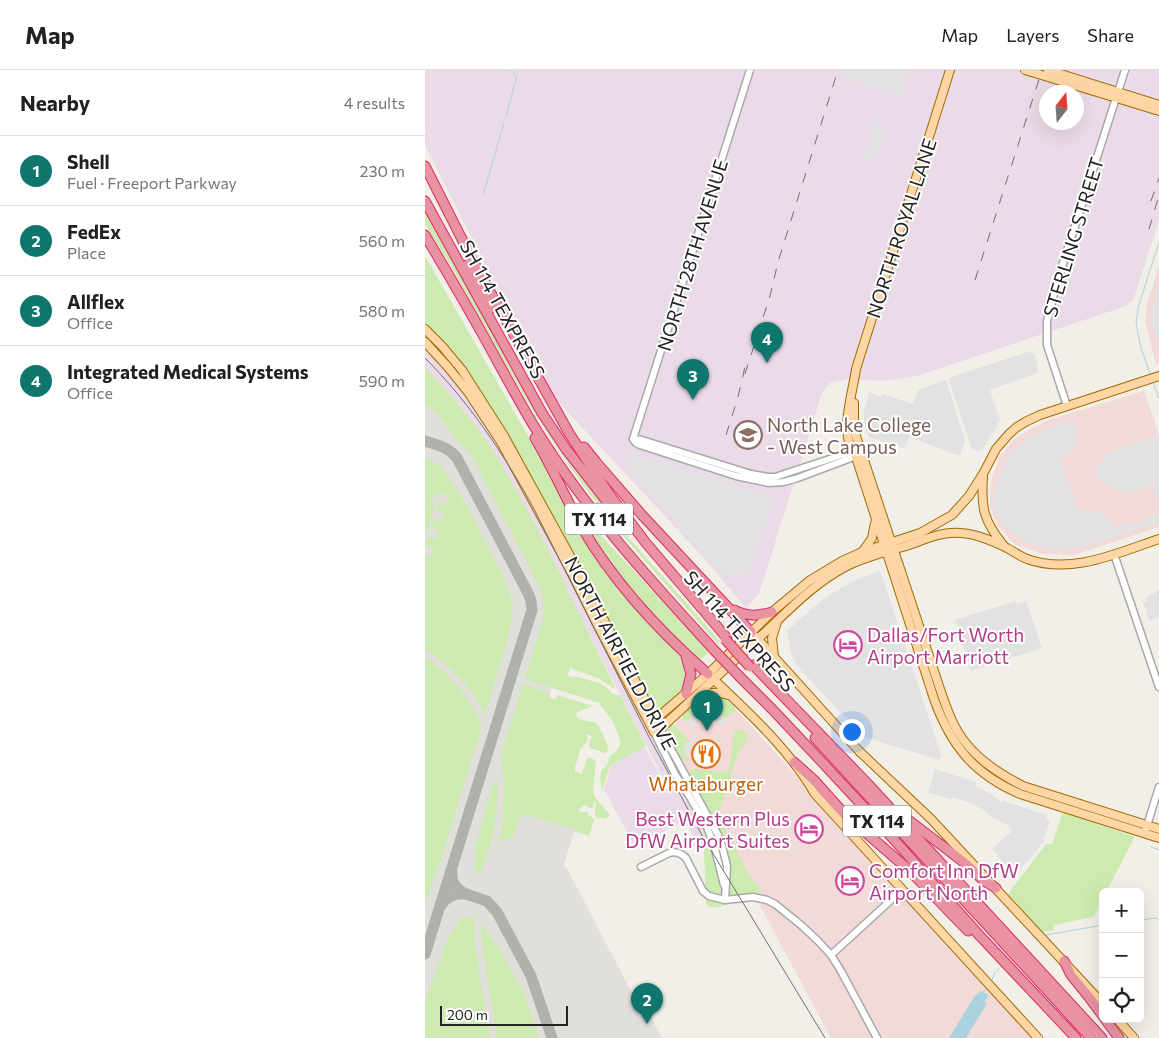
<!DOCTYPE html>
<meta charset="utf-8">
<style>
body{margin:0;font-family:Commissioner,sans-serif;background:#f6f6f6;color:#202124}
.controls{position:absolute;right:15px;bottom:15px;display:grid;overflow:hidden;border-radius:8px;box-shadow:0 5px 20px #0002}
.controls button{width:45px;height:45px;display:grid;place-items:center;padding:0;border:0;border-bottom:1px solid #e0e0e0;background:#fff;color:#202124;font:25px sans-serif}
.compass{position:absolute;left:614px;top:15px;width:45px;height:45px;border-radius:50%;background:#fff;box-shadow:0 5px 20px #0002;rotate:17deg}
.scale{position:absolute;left:15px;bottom:12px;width:128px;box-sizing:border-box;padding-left:5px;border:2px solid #222;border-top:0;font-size:14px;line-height:18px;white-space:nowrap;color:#222;-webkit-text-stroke:4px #fff;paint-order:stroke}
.you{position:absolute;left:426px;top:661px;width:18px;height:18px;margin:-12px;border:4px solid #fff;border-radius:50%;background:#1a73e8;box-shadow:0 0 0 8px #1a73e833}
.badge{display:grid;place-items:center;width:32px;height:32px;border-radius:50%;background:#0f766e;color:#fff;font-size:16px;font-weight:700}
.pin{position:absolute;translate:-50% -41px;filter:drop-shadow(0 1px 2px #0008)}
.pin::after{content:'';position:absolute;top:26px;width:18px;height:15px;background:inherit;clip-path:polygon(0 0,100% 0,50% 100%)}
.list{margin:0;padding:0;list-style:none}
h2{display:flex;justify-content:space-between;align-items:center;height:65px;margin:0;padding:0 20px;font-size:21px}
h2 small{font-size:16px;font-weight:400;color:#757577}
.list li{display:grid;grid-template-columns:32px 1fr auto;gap:15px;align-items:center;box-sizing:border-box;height:70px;padding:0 20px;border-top:1px solid #e0e0e0}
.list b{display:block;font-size:19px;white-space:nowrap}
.list p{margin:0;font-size:16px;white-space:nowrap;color:#757577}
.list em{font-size:16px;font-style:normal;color:#757577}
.icon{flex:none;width:28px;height:28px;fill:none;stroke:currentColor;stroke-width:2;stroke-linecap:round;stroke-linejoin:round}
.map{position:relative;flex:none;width:734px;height:968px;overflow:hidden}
header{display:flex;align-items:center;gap:30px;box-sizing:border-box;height:70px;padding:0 25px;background:#fff;border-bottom:1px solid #e0e0e0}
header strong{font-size:24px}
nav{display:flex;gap:28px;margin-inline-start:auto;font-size:18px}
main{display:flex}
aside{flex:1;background:#fff}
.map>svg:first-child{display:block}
.commercial{fill:#f2dad9}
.industrial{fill:#ebdbe8;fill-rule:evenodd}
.airport{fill:#e1dfda}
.grass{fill:#cdebb0}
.parking{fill:#e2e2e2}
.water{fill:#aad3df}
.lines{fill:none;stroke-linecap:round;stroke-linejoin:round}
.stream{stroke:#aad3df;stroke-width:1}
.taxiway{stroke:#b1b0ac;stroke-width:11}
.minor-casing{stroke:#a9a9a9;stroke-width:9}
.major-casing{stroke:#a06b00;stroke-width:10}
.highway-casing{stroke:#dc2a67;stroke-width:11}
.minor{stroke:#fff;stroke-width:6}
.major{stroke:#fcd6a4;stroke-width:8}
.highway{stroke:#e892a2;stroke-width:9}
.tram{stroke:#707070;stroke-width:1}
.rail{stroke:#707070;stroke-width:1;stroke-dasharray:10 10;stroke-linecap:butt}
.highway-bridge-casing{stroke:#dc2a67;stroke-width:11;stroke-linecap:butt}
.highway-bridge{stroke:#e892a2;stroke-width:9}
.labels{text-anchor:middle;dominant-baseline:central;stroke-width:4;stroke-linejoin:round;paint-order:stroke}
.shield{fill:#fff;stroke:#646464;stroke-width:1}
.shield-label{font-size:18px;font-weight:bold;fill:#222}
.street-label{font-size:19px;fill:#222;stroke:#fff}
.education-label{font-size:19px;fill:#785e54;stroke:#fff;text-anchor:start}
.hotel-label{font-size:19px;fill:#b23c85;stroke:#fff;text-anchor:start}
.food-label{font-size:19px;fill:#c56008;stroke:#fff}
</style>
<header>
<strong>Map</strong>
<nav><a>Map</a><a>Layers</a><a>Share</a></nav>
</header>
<main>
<aside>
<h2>Nearby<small>4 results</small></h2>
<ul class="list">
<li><span class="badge">1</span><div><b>Shell</b><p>Fuel · Freeport Parkway</p></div><em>230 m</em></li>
<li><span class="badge">2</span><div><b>FedEx</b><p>Place</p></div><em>560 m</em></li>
<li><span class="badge">3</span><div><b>Allflex</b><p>Office</p></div><em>580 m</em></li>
<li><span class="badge">4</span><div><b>Integrated Medical Systems</b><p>Office</p></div><em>590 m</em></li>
</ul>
</aside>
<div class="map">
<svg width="734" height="968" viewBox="0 0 734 968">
<rect width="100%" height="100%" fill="#f2efe9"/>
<g class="commercial">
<path d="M734,196v97l-3,1 -11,-43 3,-21z"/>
<path d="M719,321l15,44v92l-85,28 -31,-1 -29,-10 -16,-18 -8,-19 1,-26 9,-25 16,-19 32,-17z"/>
<path d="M274,631l32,3 303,334h-203l-164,-306z"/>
</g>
<g class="industrial">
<path d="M0,0h734v151l-26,80 -10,6 -206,69 -12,2 -23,3 -33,-2 -19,4 -8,10 -63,201 -13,14 -44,-52 -151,-162 -126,-248zM622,22h30v30h-30z"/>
<path d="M0,278l43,51 17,24 48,81 101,200 73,131 -10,8 -12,-22 -50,26 -31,-58 8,-26 32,-17 33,59 -100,-194 -9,-19 -1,-5 -59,-111 -20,-33 -12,-16 -16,-21 -35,-36z"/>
</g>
<path class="airport" d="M0,317l110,145 19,148 -5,19 26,130 -11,35 6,10 76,146 5,-3 11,21h-237z"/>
<g class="grass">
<path d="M0,134l127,227 36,53 33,45 99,112 -2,3 -100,-114 -35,-45 -24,-34 -23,-36 -29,-48 -54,-98 -28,-45z"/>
<path d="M0,186l126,220 81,128 52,57c2,8 4,14 2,22 -3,8 -22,30 -31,26 -8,-4 -17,-32 -21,-41 -3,-7 -6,-14 -12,-19l-67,-128 -45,-79 -50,-80 -35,-39z"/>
<path d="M0,297c22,24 45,49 63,76 30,46 54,95 79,144l1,5 47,95 -2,1 -13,-9 -30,-11 -2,8 6,2 1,-2c9,3 20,5 28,9 7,4 8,11 17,10l26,51 -36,20 -8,25 -2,-13 2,-9 3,-1 3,-5 1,-6 7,-6 4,-6v-5l-7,-18 -14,-19 -74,-24 18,-60c1,-11 0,-20 -3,-31l-67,-130 -8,-10 -12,-11 -7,-13 -9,-11 -7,-6 -5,-2z"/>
<path d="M0,388l16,8 27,42 36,70 8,23 1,5 -4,28 -22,75 -2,5c-14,-28 -35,-48 -60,-65v-74l2,-8 -2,-1v-10l6,2 3,-9 -9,-3 3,-9 9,2 2,-8 -8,-4 3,-8 7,2 2,-1 2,-7 -9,-2 3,-9 8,3 2,-9 -10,-3 -2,4 -6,-1 -1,4 6,1 -11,36z"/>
<path d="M139,415l31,44 114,123 -12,11 -46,-46 -58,-75z"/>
<path d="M0,588c25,16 46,40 57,68l-40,130 -17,47z"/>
<path d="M98,614l26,9 -1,4 8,2 1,-4 36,11 -16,6 -1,4 3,3 17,4 3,3 9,20 -1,6 -3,1 -14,-5 -1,-3 1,-6 2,-2 -3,-3 -2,1 1,4 -2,5 -3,1v3l-2,-1 -7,24 8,3 5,-16c5,-1 7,1 9,5l-3,28 2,6 15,18 -4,4 -7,-2 -1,2c-5,-5 -3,-8 -2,-14l-2,-4 -1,8 -9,-4 -4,3 -1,4h9l1,2 -1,2h2l1,-1 3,5 -5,16 -15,-5 1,-2 -54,-15 -8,23 -13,5 -1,-2 4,-19 1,-27v-16l-4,-21z"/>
<path d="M292,626c8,1 12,5 18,11v5l-8,5 -30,-4 -12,9 -3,-3c1,-8 11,-17 19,-20 4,-2 11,-2 16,-3z"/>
<path d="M246,654c8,3 11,11 18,15v4h-4l-1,11 3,1v6h-6l-1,-1 -14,-28z"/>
<path d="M309,659l13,3 1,4 -5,13 -3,-1 -22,67 4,2v5l28,55 11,11v3c-6,4 -13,3 -19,5 -10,3 -28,20 -36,7l-3,-78 -2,-11 -12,-41 3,-4 34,3 3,-2z"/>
<path d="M68,712h4c2,34 -5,59 -16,91l-3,1 -3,-2 1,-26z"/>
<path d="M640,743l70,24 -29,55h-3v7l-10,18 -39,8v5l-11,2 -35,-38 38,-50h6l9,-26 1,-4z"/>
<path d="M37,847h6l6,2 1,26 15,93h-65v-36l22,-62z"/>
<path d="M57,855l15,20 27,48 15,45h-42l-15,-94 -1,-17z"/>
</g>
<g class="parking">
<path d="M419,0h66l-9,26 -59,-19z"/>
<path d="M450,52l12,4 -12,36 -12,-3z"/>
<path d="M734,216v61l-8,-26 5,-25z"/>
<path d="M606,281l1,3 2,-1 3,10 1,10 -48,17 10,30 -3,4 1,2 -17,24 -2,-1 -2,3 -5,-3 -24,-71z"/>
<path d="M521,310l19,60 -5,16 -51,-19 -5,11 -35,-11 -5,-15v-10l5,-20 12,5 2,-3 30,10 5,-14z"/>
<path d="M647,350l5,14v6l-1,6 -5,7 -5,3 -6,2 18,53 8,-2 9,1 12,8 6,10 18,-5 2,3 11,-4 -1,-3 16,-6v9l-76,25 -18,2h-15l-27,-9 -10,-6 -9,-8 -9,-14 -2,-9 1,-12 4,-12 7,-16 8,-11 12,-11 23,-13z"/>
<path d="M733,366l1,3v63l-6,-18 -21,8 -14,1v-3l-12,-6 -2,2 -3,-3 -3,-5 -2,-12 5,-1 3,-8 6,-5z"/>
<path d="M204,383l118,36 26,6 -2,10 -19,59 -5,7 -5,3 -13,1 -9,-4 -88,-96 -3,-6 -1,-6z"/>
<path d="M455,501l61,184 -1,5 -76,-23 -67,-71 -6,-13 -4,-22 27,-24 14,-11 27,-16z"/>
<path d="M734,520v26l-9,5 -4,-10 1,-1 -4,-6 4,-3 -1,-3z"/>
<path d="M591,531l1,3 9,-3 16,47 -71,23 -16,-51z"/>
<path d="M272,643l30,4 -2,7 -28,-3 -2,1 -6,5 -4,-5z"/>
<path d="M269,668l25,3 -1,6 -21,-1 -1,9 -12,-1 1,-11h9z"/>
<path d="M510,699l41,13 -1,4 14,7 12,9 2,-2 6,3 38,12 -1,5 4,1 -7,21 -12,16 -17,16 -22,-25 18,-16 1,-2 -2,-5 -17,-9 -10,-8 -14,-7 -15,-5 -1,3 -24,-8z"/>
</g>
<path class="water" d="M556,921l4,3 2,-1 1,4 -3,3 1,5 -20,33h-17l25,-41 4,-4z"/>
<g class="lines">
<g class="stream">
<path d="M81,47l10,-38v-4l-5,-5"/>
<path d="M58,125l21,-72"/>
<path d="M726,306l-10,-28 -5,-25 2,-15 21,-66"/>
<path d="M728,312l6,16"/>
<path d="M726,777l8,3"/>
<path d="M715,850l16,-2 3,2"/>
<path d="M621,865l57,-10"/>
<path d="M567,910l3,-8 4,-3"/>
<path d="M558,923l2,-4"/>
</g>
<g class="taxiway">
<path d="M0,371c13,4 24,6 32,17l71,135 3,8 1,9 -107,344"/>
<path d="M41,824l21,7 10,11 34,64 21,62"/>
<path d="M16,835c6,-9 14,-12 25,-11 -10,-5 -15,-11 -14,-23"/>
</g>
<defs>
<g id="minor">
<path d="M642,336l-20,-61v-24l10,-39 68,-212"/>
<path d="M208,369l117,-369"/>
<path d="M208,369l3,4 4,2 96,31 33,7 14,-1 12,-3 64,-24"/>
<path d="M208,369l9,1 109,34 17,3h7l82,-27"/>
<path d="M689,484l45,133"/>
<path d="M235,659l58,106 4,11 5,20 -2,34"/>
<path d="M229,662l22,44 14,21 17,30 7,18 10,40"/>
<path d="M721,759l13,-42"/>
<path d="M216,797l28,-14c7,-2 12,0 17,5l17,33 6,5 16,4 28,-3 14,3 8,4 26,21 17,16 13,14 10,16 36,67"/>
<path d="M406,885l71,-65"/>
</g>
<g id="major">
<path d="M525,0l-94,299c-3,21 -13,53 -7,73 2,5 5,10 7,15l78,242c17,47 40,75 86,95l139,44"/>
<path d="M600,0l134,41"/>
<path d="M623,0l111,35"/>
<path d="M0,259l17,17 20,24 42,66 82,149 72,140"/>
<path d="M0,272l22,24 21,26 33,50 71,131 25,51 57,108 6,-3c34,-31 67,-62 101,-93 27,-25 52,-52 84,-69 19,-10 41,-15 61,-21 18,-6 36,-15 55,-13 16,1 32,8 46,15 7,4 13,8 20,11 45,16 90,-6 132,-20"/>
<path d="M429,333v23l2,10 84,253c5,15 10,30 18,43 15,25 40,41 65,54l136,43"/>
<path d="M558,406c-2,32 0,44 21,70"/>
<path d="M438,481l9,-13 3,-15"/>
<path d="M331,567l103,114 72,68 172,185"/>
<path d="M349,587l-2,-19 5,-16"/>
<path d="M286,607c38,36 78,72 104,117l223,244"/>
<path d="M271,627c13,-4 19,-6 32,-2"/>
<path d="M225,654l58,-50 64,-62 37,-31 33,-20 20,-9 58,-19 32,-18 17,-19 14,-22 13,-25 13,-15 8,-7 10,-6 13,-6 119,-39"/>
<path d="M692,949l17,19"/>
</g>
<g id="highway">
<path d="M0,96l48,95 96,172 40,61 37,49 81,95"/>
<path d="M0,131l117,212 24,36 46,59"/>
<path d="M0,165c20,34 40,67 59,102 19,34 37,69 58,102 49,77 111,144 172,211"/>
<path d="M43,194l22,45"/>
<path d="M110,368c17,29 30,59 46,88 33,57 78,105 127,148"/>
<path d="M159,377l12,15 46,53 109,117"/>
<path d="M309,540c15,7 23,6 38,2"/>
<path d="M328,595l115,119 234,254"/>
<path d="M315,607l32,32 49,52 76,82 83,93 96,102"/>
<path d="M261,624l5,-20 -5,-18"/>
<path d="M390,668l276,300"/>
<path d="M369,692l20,18 25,28 18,17 52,45 59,61"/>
<path d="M477,745l64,49 18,17 12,7"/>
<path d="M639,891l7,14 17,21 15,20"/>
<path d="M680,949l14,19"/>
</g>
</defs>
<use href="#minor" class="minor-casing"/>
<use href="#major" class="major-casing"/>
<use href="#highway" class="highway-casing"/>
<use href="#minor" class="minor"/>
<use href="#major" class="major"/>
<use href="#highway" class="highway"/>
<path class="tram" d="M0,288c44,44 78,95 108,149l116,230 54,100 122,201"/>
<g class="rail">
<path d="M726,131l8,-23"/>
<path d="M724,159l10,-34"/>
<path d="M550,210l67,-210"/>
<path d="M320,304l25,-78 8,-34 60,-192"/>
<path d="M301,365l12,-38 7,-30"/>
</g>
<defs>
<g id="highway-bridge">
<path d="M300,569l25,28"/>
<path d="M289,580l26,27"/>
</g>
</defs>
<use href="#highway-bridge" class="highway-bridge-casing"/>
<use href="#highway-bridge" class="highway-bridge"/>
</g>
<defs>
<symbol id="university-ring" viewBox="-11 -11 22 22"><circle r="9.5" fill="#fff" stroke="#8d6e63" stroke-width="1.5"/><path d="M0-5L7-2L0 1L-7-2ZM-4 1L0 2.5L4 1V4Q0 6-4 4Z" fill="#8d6e63"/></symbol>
<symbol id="hotel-ring" viewBox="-11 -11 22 22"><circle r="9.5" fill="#fff" stroke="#d1479c" stroke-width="1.5"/><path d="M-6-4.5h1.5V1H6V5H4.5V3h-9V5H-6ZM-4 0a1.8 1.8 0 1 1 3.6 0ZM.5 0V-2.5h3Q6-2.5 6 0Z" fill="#d1479c"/></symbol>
<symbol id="restaurant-ring" viewBox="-11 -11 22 22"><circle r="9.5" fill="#fff" stroke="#e8710a" stroke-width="1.5"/><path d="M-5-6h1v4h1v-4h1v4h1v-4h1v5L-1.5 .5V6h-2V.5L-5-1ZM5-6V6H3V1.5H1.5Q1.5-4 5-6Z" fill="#e8710a"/></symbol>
</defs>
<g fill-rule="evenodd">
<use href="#university-ring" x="307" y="349" width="32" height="32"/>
<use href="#hotel-ring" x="407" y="559" width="32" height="32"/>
<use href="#restaurant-ring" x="265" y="668" width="32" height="32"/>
<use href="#hotel-ring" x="368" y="743" width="32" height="32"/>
<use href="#hotel-ring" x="409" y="795" width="32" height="32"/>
</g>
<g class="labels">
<g class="shield">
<rect x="140" y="433.5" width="68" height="31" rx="4"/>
<rect x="418" y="735.5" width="68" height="31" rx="4"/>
</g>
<g class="shield-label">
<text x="174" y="449">TX 114</text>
<text x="452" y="751">TX 114</text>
</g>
<g class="street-label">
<text transform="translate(476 158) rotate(-72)">NORTH ROYAL LANE</text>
<text transform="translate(648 167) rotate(-73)">STERLING STREET</text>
<text transform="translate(267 185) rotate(-73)">NORTH 28TH AVENUE</text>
<text transform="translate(78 239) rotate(61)">SH 114 TEXPRESS</text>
<text transform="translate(315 561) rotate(48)">SH 114 TEXPRESS</text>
<text transform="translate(196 583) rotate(62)">NORTH AIRFIELD DRIVE</text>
</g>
<g class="education-label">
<text x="342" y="354">North Lake College<tspan x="342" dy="22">- West Campus</tspan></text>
</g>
<g class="hotel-label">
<text x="442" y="564">Dallas/Fort Worth<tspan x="442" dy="22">Airport Marriott</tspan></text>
<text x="365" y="748" text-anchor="end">Best Western Plus<tspan x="365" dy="22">DfW Airport Suites</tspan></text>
<text x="444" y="800">Comfort Inn DfW<tspan x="444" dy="22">Airport North</tspan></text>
</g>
<g class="food-label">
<text x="281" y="713">Whataburger</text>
</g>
</g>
</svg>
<div class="controls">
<button>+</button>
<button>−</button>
<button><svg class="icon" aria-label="locate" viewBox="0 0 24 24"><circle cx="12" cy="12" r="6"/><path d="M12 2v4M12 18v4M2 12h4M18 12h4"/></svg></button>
</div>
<svg class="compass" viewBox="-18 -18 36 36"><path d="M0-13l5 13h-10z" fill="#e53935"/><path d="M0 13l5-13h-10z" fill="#757577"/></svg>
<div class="scale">200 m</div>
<div class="you"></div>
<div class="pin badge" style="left:282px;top:661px">1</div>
<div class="pin badge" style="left:222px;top:954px">2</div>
<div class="pin badge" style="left:268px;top:330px">3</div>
<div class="pin badge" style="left:342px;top:293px">4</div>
</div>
</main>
